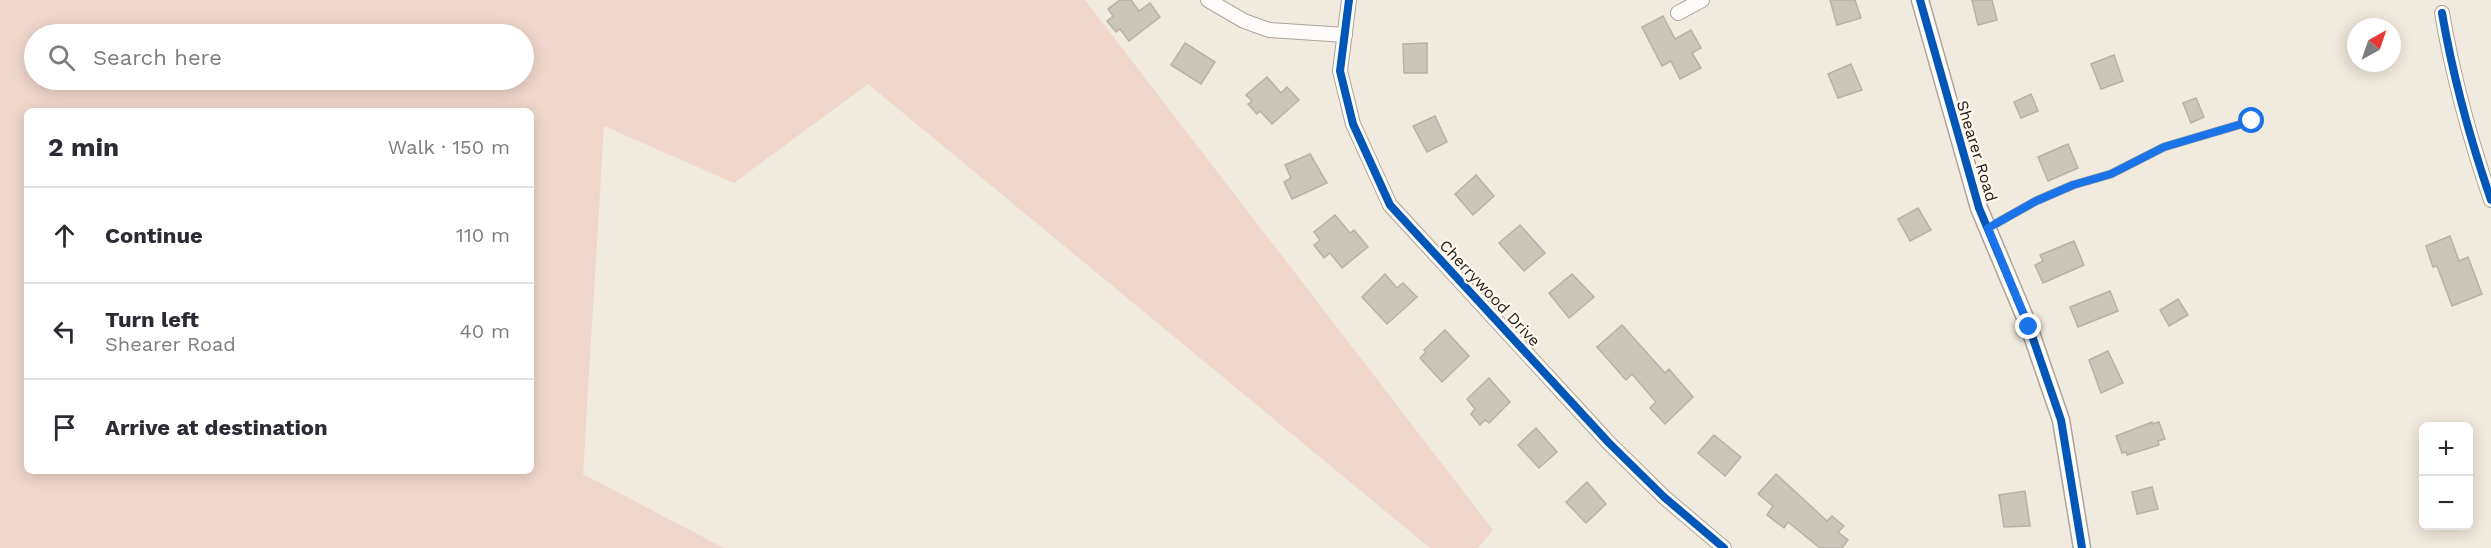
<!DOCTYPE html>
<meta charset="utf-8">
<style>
body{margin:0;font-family:"Work Sans",sans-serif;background:#f7f7f7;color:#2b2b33}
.controls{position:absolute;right:18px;bottom:18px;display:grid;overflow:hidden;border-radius:9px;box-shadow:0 3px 15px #0003}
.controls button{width:54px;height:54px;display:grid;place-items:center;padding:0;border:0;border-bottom:2px solid #e1e1e2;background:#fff;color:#2b2b33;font:30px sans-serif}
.compass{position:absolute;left:2347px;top:18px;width:54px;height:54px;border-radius:50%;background:#fff;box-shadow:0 3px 15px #0003;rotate:40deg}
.stop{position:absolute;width:18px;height:18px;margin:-14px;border:4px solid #1a73e8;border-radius:50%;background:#fff}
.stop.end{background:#1a73e8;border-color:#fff;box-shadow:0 2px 6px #0008}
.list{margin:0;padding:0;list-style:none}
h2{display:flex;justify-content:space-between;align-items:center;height:78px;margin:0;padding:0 24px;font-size:26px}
h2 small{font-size:20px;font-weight:400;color:#7c7c81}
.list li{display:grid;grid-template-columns:39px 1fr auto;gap:18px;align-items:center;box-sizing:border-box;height:96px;padding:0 24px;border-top:2px solid #e1e1e2}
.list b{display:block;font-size:22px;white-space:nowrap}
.list p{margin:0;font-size:20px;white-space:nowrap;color:#7c7c81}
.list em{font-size:20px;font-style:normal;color:#7c7c81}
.icon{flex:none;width:33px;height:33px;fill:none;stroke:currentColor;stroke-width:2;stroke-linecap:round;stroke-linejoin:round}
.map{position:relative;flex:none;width:2491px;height:548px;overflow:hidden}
.search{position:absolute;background:#fff;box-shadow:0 3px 15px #0003;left:24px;top:24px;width:510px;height:66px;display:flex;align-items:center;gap:15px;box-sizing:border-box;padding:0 21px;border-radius:33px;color:#7c7c81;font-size:22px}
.panel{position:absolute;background:#fff;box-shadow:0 3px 15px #0003;left:24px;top:108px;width:510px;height:366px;border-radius:9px}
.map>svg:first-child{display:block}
.green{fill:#f0d7cc;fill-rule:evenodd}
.building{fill:#cac6b9;stroke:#b6b2a9;stroke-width:1.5}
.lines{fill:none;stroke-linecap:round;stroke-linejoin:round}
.service-casing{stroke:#aaa59c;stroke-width:9}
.minor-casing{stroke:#aaa59c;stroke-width:16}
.tertiary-casing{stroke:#aaa59c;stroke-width:19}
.service{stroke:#fdfcfa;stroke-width:7}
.minor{stroke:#fdfcfa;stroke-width:14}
.tertiary{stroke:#fdfcfa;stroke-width:16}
.cycleway-casing{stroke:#fff9f1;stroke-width:11}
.cycleway{stroke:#0057b8;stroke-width:8}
.route{stroke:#1a73e8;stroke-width:8}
.labels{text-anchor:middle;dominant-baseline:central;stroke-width:4.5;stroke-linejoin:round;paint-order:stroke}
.street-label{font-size:16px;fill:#201b14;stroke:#fff9f1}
</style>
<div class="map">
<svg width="2491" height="548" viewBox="0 0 2491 548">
<rect width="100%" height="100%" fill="#f1eade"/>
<path class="green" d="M0,0h1085l408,530 -15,18h-48l-562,-464 -134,99 -130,-57 -21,348 141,74h-724zM34,34h490v46h-490zM27,111h504v360h-504z"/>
<g class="building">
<path d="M1120,0h11l8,11 11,-8 10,14 -31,24 -9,-12 -4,3 -9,-11 6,-5 -5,-7z"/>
<path d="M1830,0h25l6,18 -24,7z"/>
<path d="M1972,0h20l5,20 -19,5z"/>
<path d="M1663,16l12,23 16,-9 10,18 -9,5 9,15 -21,11 -9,-18 -9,5 -20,-39z"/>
<path d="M1185,43l30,19 -14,22 -30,-19z"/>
<path d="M1427,43v30h-23l-1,-29z"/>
<path d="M2114,55l9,26 -22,8 -10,-25z"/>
<path d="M1851,64l11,26 -24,8 -10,-24z"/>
<path d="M1267,77l14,16 6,-6 12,13 -27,24 -12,-13 -3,3 -9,-10 4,-3 -6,-6z"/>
<path d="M2031,94l7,17 -17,7 -7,-16z"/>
<path d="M2196,98l8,19 -13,6 -8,-20z"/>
<path d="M1435,116l12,26 -20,10 -14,-26z"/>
<path d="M2068,144l10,24 -30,13 -10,-24z"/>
<path d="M1310,154l17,29 -35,16 -8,-17 7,-4 -6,-13z"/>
<path d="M1476,175l18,21 -21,19 -18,-21z"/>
<path d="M1918,208l13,22 -21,11 -12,-22z"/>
<path d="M1335,215l15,18 4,-3 14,17 -26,21 -12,-15 -6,5 -10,-13 6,-5 -6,-8z"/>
<path d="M1520,225l25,28 -21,18 -25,-28z"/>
<path d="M2450,236l9,25 9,-4 14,37 -30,12 -15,-40 -4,1 -7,-21z"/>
<path d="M2074,241l10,24 -41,18 -8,-18 8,-4 -3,-6z"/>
<path d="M1385,274l12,14 6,-5 14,14 -30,27 -25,-27z"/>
<path d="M1572,274l22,23 -25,21 -20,-25z"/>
<path d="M2110,291l8,20 -40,16 -8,-20z"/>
<path d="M2178,299l10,16 -19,11 -9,-16z"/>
<path d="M1622,325l43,48 4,-4 24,28 -28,27 -15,-16 6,-6 -24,-28 -6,6 -29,-33z"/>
<path d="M1445,330l24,26 -27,26 -22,-24 6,-6 -2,-2z"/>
<path d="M2108,351l15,32 -22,10 -12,-33z"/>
<path d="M1489,378l21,24 -21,21 -4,-3 -5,5 -9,-11 4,-5 -8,-10z"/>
<path d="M2152,422v2l7,-2 6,17 -7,2 1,4 -32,10 -1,-3 -4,1 -6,-17z"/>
<path d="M1536,428l21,24 -18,16 -21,-23z"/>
<path d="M1714,435l27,22 -16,19 -27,-23z"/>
<path d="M1776,474l51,47 5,-5 12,10 -6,6 10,8 -6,8h-22l-32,-26 -4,6 -17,-13 6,-9 -15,-12z"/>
<path d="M1587,482l19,22 -20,19 -20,-21z"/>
<path d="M2152,487l6,22 -21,5 -5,-22z"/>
<path d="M2025,491l5,35 -26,1 -5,-32z"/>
</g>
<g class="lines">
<defs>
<path id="service" d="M1988,228l48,-27 37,-16 38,-11 53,-27 88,-26"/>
<g id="minor">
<path d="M1208,0l36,21 25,9 76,5"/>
<path d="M1349,0l-9,71 13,53 37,81 219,238 55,54 60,51"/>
<path d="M1678,13l24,-13"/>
<path d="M2442,13c11,64 28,126 49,187"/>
</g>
<path id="tertiary" d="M1920,0l59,208 50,119 32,93 21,128"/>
</defs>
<use href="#service" class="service-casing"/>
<use href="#minor" class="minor-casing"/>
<use href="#tertiary" class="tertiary-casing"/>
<use href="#service" class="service"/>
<use href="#minor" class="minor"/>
<use href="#tertiary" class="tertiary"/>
<defs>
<g id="cycleway">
<path d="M1349,0l-9,71 13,53 37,81 219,238 55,54 60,51"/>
<path d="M1920,0l59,208 50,119 32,93 21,128"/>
<path d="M2442,13c11,64 28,126 49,187"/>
</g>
</defs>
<use href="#cycleway" class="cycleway-casing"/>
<use href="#cycleway" class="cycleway"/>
</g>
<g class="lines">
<path class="route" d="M2029,327l-41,-99 48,-27 37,-16 38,-11 53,-27 88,-26"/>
</g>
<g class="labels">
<g class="street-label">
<text transform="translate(1977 151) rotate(73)">Shearer Road</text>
<text transform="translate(1490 293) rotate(47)">Cherrywood Drive</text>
</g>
</g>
</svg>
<div class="controls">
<button>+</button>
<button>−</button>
</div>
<svg class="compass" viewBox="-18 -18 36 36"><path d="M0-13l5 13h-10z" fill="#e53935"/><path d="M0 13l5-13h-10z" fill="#7c7c81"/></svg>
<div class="stop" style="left:2252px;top:121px"></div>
<div class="stop end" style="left:2029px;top:327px"></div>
<div class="search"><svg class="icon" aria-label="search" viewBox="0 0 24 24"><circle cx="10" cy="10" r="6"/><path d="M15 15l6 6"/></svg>Search here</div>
<section class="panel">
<h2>2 min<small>Walk · 150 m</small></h2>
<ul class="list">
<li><svg class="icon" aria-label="ahead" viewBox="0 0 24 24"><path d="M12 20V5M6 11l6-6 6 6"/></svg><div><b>Continue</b></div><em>110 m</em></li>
<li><svg class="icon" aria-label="left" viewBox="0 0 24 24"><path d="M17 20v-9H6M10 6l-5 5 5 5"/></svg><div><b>Turn left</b><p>Shearer Road</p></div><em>40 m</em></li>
<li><svg class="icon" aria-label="arrive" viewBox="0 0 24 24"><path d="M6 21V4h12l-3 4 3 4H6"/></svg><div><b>Arrive at destination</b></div></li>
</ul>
</section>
</div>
